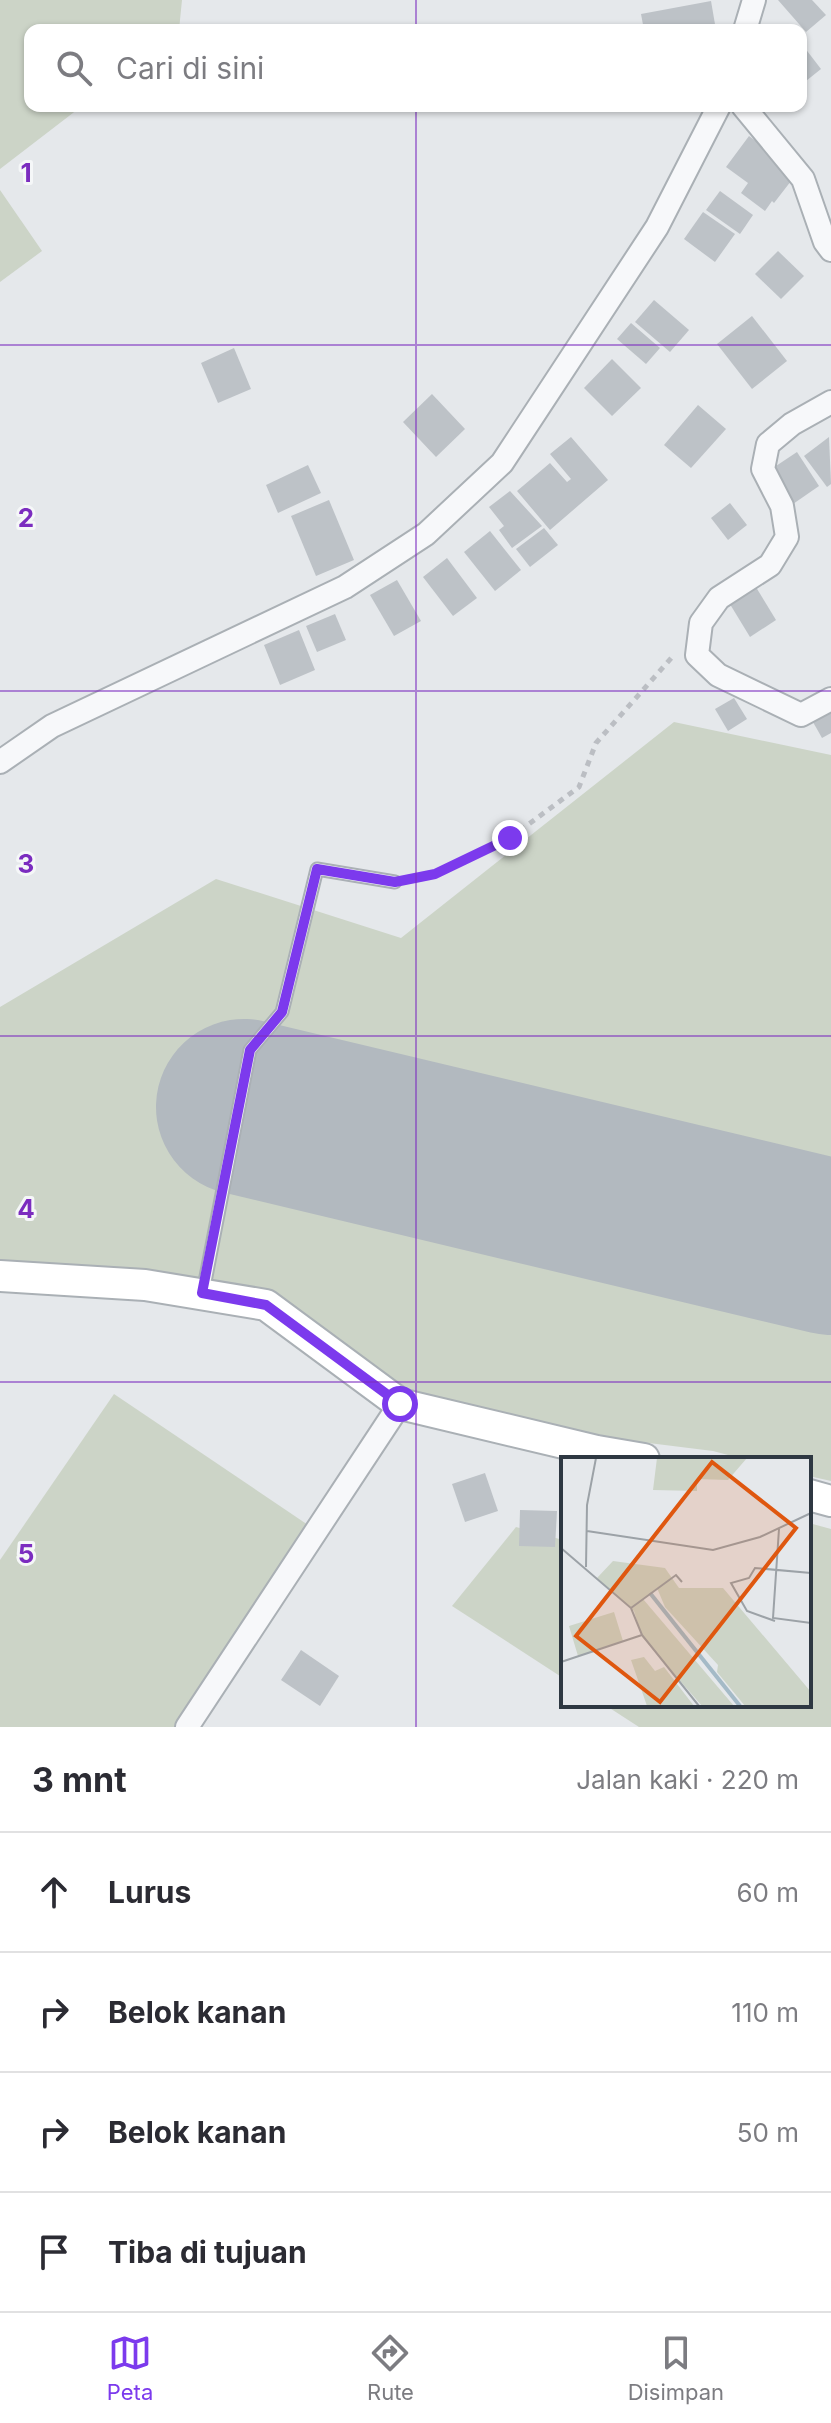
<!DOCTYPE html>
<html lang="id">
<meta charset="utf-8">
<style>
body{margin:0;font-family:Inter,sans-serif;background:#f7f7f7;color:#2b2b33}
.stop{position:absolute;width:24px;height:24px;margin:-18px;border:6px solid #7c3aed;border-radius:50%;background:#fff}
.stop.end{background:#7c3aed;border-color:#fff;box-shadow:0 2px 8px #0008}
.list{margin:0;padding:0;list-style:none}
h2{display:flex;justify-content:space-between;align-items:center;height:104px;margin:0;padding:0 32px;font-size:34px}
h2 small{font-size:26px;font-weight:400;color:#7c7c81}
.list li{display:grid;grid-template-columns:52px 1fr auto;gap:24px;align-items:center;box-sizing:border-box;height:120px;padding:0 32px;border-top:2px solid #e1e1e2}
.list b{display:block;font-size:30px;white-space:nowrap}
.list em{font-size:26px;font-style:normal;color:#7c7c81}
.icon{flex:none;width:44px;height:44px;fill:none;stroke:currentColor;stroke-width:2;stroke-linecap:round;stroke-linejoin:round}
.map{position:relative;flex:none;width:831px;height:1727px;overflow:hidden}
.search{position:absolute;background:#fff;box-shadow:0 2px 6px #0004;left:24px;right:24px;top:24px;height:88px;display:flex;align-items:center;gap:20px;box-sizing:border-box;padding:0 28px;border-radius:16px;color:#7c7c81;font-size:30px}
.sheet{height:584px;background:#fff}
nav{display:flex;justify-content:space-around;align-items:center;box-sizing:border-box;height:112px;border-top:2px solid #e1e1e2;background:#fff;font-size:22px;color:#7c7c81}
nav a{display:grid;justify-items:center;gap:4px}
nav .on{color:#7c3aed}
.map>svg:first-child{display:block}
.green{fill:#ccd4c7}
.lines{fill:none;stroke-linecap:round;stroke-linejoin:round}
.runway{stroke:#b2b9bf;stroke-width:176}
.building{fill:#bdc2c7}
.lane-casing{stroke:#aab0b5;stroke-width:15}
.street-casing{stroke:#aab0b5;stroke-width:26}
.secondary-casing{stroke:#aab0b5;stroke-width:34}
.path{stroke:#bbbec3;stroke-width:5;stroke-dasharray:6 6;stroke-linecap:butt}
.lane{stroke:#f7f8fa;stroke-width:11}
.street{stroke:#f7f8fa;stroke-width:22}
.secondary{stroke:#fff;stroke-width:30}
.route{stroke:#7c3aed;stroke-width:10}
.grid{fill:none;stroke:#7b2cbf;stroke-width:2;stroke-opacity:0.55}
.inset-river{fill:none;stroke:#a4bac7;stroke-width:4}
.inset-road{fill:none;stroke:#9ca2a7;stroke-width:2}
.view{fill:#df570f;fill-opacity:0.15;stroke:#df570f;stroke-width:4}
.inset-edge{fill:none;stroke:#2e3842;stroke-width:4}
.grid-label{font-size:26px;text-anchor:middle;font-weight:bold;fill:#7b2cbf;stroke:#f5f7f8;stroke-width:6;stroke-linejoin:round;paint-order:stroke}
</style>
<div class="map">
<svg width="831" height="1727" viewBox="0 0 831 1727">
<rect width="100%" height="100%" fill="#e5e8eb"/>
<g class="green">
<path d="M0,0h182l-3,30h-149v76h52l-82,63z"/>
<path d="M0,190l42,61 -42,31z"/>
<path d="M674,722l157,33v463l-423,-101 -13,-41 -135,-33 -33,134 135,33 31,-30 438,105v196l-22,-5v-17h-66l-30,-8 -304,-38 -171,-118 -238,-15v-273l216,-128 185,59z"/>
<path d="M114,1394l200,135 -135,198h-179v-167z"/>
<path d="M809,1523l22,6v198h-192l-34,-22h204z"/>
<path d="M516,1527l47,13v138l-111,-72z"/>
</g>
<g class="lines">
<path class="runway" d="M244,1107l587,140"/>
</g>
<g class="building">
<path d="M778,0h34l14,15 -20,17z"/>
<path d="M711,1l5,29h-72l-3,-16z"/>
<path d="M801,43l20,26 -20,16z"/>
<path d="M749,136l49,36 -24,31 -2,-2 -7,10 -24,-18 7,-10 -22,-16z"/>
<path d="M720,191l33,24 -13,19 -34,-24z"/>
<path d="M703,212l32,22 -20,28 -31,-23z"/>
<path d="M778,251l26,25 -23,23 -26,-25z"/>
<path d="M654,300l35,30 -19,22 -35,-30z"/>
<path d="M752,316l35,45 -35,28 -35,-45z"/>
<path d="M631,323l29,25 -14,16 -29,-25z"/>
<path d="M234,348l17,41 -33,14 -17,-40z"/>
<path d="M612,359l29,29 -29,28 -28,-28z"/>
<path d="M432,394l33,35 -29,28 -33,-35z"/>
<path d="M698,405l28,24 -35,39 -27,-23z"/>
<path d="M571,437l37,43 -58,50 -33,-39 33,-28 17,19 4,-3 -21,-25z"/>
<path d="M829,437l2,47 -4,3 -23,-31z"/>
<path d="M797,452l22,34 -26,18 -23,-34z"/>
<path d="M308,465l13,28 -43,20 -12,-28z"/>
<path d="M510,491l32,35 -30,22 -13,-18 5,-4 -15,-19z"/>
<path d="M329,500l25,60 -38,16 -25,-60z"/>
<path d="M730,503l17,22 -19,15 -17,-22z"/>
<path d="M544,528l14,17 -28,22 -14,-18z"/>
<path d="M490,531l31,39 -26,21 -31,-39z"/>
<path d="M447,558l30,40 -24,18 -30,-39z"/>
<path d="M751,579l25,41 -26,17 -25,-41z"/>
<path d="M397,580l24,41 -27,15 -24,-41z"/>
<path d="M335,614l11,26 -29,12 -11,-26z"/>
<path d="M299,630l16,40 -35,15 -16,-40z"/>
<path d="M734,698l13,21 -19,12 -13,-22z"/>
<path d="M831,702v31l-9,5 -13,-23z"/>
<path d="M485,1473l13,38 -33,11 -13,-38z"/>
<path d="M520,1510l37,1 -2,36 -36,-1z"/>
<path d="M301,1650l38,26 -19,30 -39,-26z"/>
</g>
<g class="lines">
<defs>
<path id="lane" d="M203,1292l47,-242 32,-38 35,-143 78,13"/>
<g id="street">
<path d="M745,30l9,-30"/>
<path d="M743,106l60,73 22,63 6,8"/>
<path d="M831,402l-39,22 -24,20 -5,25 19,37 5,31 -17,28 -51,33 -18,25 -4,32 21,20 83,40 30,-16"/>
<path d="M0,762l52,-36 293,-139 81,-53 76,-71 155,-236 62,-121"/>
<path d="M187,1727l213,-323"/>
</g>
<g id="secondary">
<path d="M0,1276l145,9 121,20 134,99 197,47 47,8"/>
<path d="M809,1495l22,6"/>
</g>
</defs>
<use href="#lane" class="lane-casing"/>
<use href="#street" class="street-casing"/>
<use href="#secondary" class="secondary-casing"/>
<path class="path" d="M411,879l24,-5 75,-36 69,-51 17,-44 78,-88"/>
<use href="#lane" class="lane"/>
<use href="#street" class="street"/>
<use href="#secondary" class="secondary"/>
</g>
<g class="lines">
<path class="route" d="M400,1404l-134,-99 -64,-12 48,-243 32,-38 35,-143 78,13 40,-8 75,-36"/>
</g>
<path class="grid" d="M416,0v30M416,106v1621M0,345h831M0,691h831M0,1036h831M0,1382h831"/>
<g transform="translate(561 1457)">
<rect width="250" height="250" fill="#e5e8eb"/>
<path d="M96,1h90l-19,22 -31,-1v12l-44,-1zM52,104l52,7 14,20h44l88,104v14h-66l-28,-34 1,-7 -53,-58 -8,-19 -14,11 91,107h-32l-60,-69 -8,-26 -37,-33zM53,155l9,29 -45,15 -9,-30zM83,200l11,14 9,-4 30,39h-47l-16,-46z" fill="#ccd4c7"/>
<path class="inset-river" d="M89,136l90,113"/>
<path class="inset-road" d="M218,72l-6,89 38,5M26,74l126,19 47,-13 51,-24M0,91l70,60 11,27 57,71M25,110l1,-62 9,-47M70,151l45,-33 6,7M214,164l-28,-10 -16,-28 18,-5 6,-10 56,5M0,205l81,-27"/>
<path class="view" d="M151,5l84,66 -136,174 -84,-66z"/>
<rect width="250" height="250" class="inset-edge"/>
</g>
<g class="grid-label">
<text x="26" y="182">1</text>
<text x="26" y="527">2</text>
<text x="26" y="873">3</text>
<text x="26" y="1218">4</text>
<text x="26" y="1563">5</text>
</g>
</svg>
<div class="stop" style="left:400px;top:1404px"></div>
<div class="stop end" style="left:510px;top:838px"></div>
<div class="search"><svg class="icon" aria-label="search" viewBox="0 0 24 24"><circle cx="10" cy="10" r="6"/><path d="M15 15l6 6"/></svg>Cari di sini</div>
</div>
<section class="sheet">
<h2>3 mnt<small>Jalan kaki · 220 m</small></h2>
<ul class="list">
<li><svg class="icon" aria-label="ahead" viewBox="0 0 24 24"><path d="M12 20V5M6 11l6-6 6 6"/></svg><div><b>Lurus</b></div><em>60 m</em></li>
<li><svg class="icon" aria-label="right" viewBox="0 0 24 24"><path d="M7 20v-9h11M14 6l5 5-5 5"/></svg><div><b>Belok kanan</b></div><em>110 m</em></li>
<li><svg class="icon" aria-label="right" viewBox="0 0 24 24"><path d="M7 20v-9h11M14 6l5 5-5 5"/></svg><div><b>Belok kanan</b></div><em>50 m</em></li>
<li><svg class="icon" aria-label="arrive" viewBox="0 0 24 24"><path d="M6 21V4h12l-3 4 3 4H6"/></svg><div><b>Tiba di tujuan</b></div></li>
</ul>
</section>
<nav>
<a class="on"><svg class="icon" aria-label="map" viewBox="0 0 24 24"><path d="M3 6l6-2 6 2 6-2v14l-6 2-6-2-6 2zM9 4v14M15 6v14"/></svg>Peta</a>
<a><svg class="icon" aria-label="directions" viewBox="0 0 24 24"><path d="M12 3l9 9-9 9-9-9zM9 14v-3h6M13 9l2 2-2 2"/></svg>Rute</a>
<a><svg class="icon" aria-label="saved" viewBox="0 0 24 24"><path d="M7 4h10v16l-5-4-5 4z"/></svg>Disimpan</a>
</nav>
